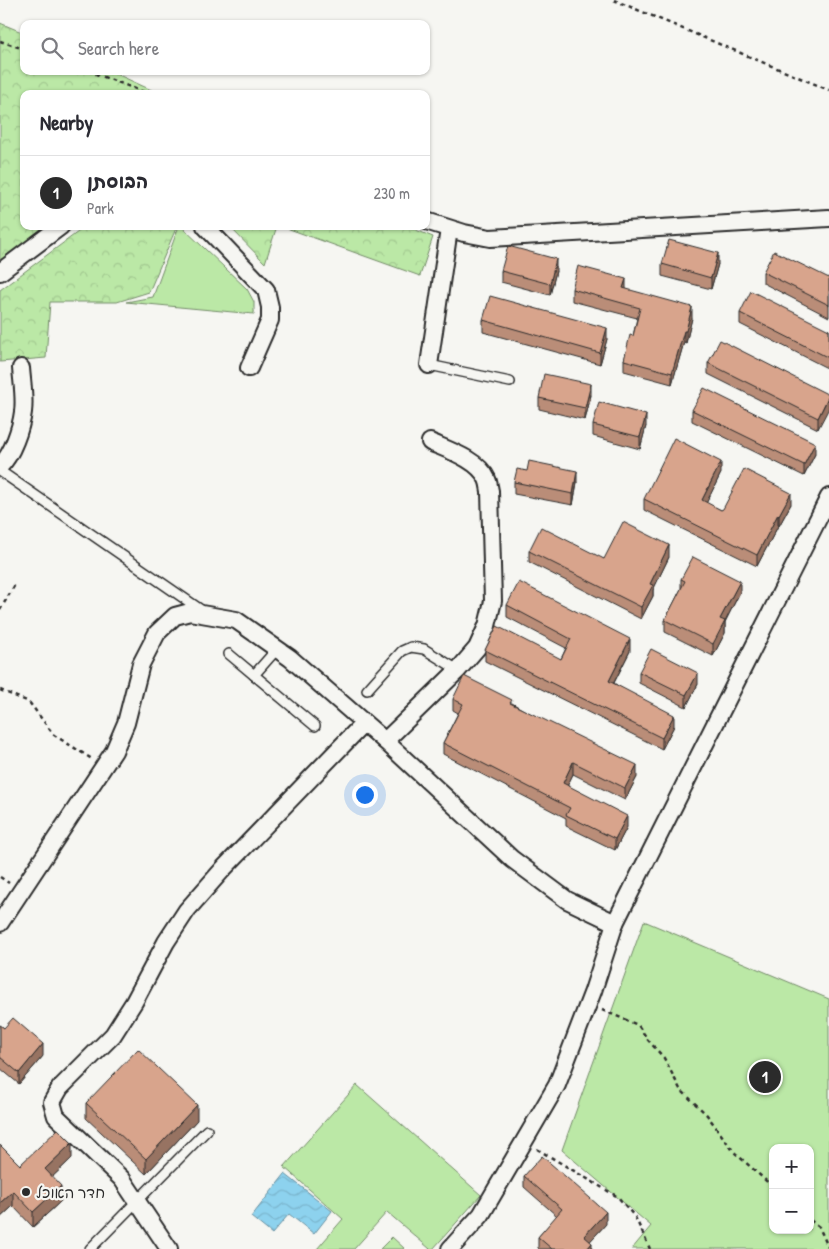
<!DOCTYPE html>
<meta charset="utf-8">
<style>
body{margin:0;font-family:"Patrick Hand","Playpen Sans Hebrew",sans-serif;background:#f2f2f3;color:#2b2b33}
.controls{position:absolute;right:15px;bottom:15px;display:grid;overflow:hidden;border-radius:10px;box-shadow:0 1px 4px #0004}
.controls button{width:45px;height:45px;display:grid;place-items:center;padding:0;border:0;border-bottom:1px solid #e1e1e2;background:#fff;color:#2b2b33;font:25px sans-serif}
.you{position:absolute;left:364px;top:794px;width:18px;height:18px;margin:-12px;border:4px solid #fff;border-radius:50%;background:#1a73e8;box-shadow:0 0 0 8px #1a73e833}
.badge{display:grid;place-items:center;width:32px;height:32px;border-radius:50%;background:#2b2b2b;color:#fff;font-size:16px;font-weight:700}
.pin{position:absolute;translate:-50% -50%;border:2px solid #fff;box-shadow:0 1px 5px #0006}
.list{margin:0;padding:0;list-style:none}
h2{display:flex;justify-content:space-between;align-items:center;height:65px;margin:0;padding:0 20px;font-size:21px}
h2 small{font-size:16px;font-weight:400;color:#7c7c81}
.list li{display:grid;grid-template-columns:32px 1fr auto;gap:15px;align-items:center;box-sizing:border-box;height:75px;padding:0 20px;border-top:1px solid #e1e1e2}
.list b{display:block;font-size:19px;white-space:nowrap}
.list p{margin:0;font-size:16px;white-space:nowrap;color:#7c7c81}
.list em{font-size:16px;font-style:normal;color:#7c7c81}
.icon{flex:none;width:28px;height:28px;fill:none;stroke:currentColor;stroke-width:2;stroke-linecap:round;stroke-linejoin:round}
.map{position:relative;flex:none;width:829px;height:1249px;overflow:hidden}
.search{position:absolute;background:#fff;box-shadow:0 1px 4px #0004;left:20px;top:20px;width:410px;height:55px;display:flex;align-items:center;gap:12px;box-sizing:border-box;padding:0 18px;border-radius:10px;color:#7c7c81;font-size:19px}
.panel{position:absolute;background:#fff;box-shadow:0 1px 4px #0004;left:20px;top:90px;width:410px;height:140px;border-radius:10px}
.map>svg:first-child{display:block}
.green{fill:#bbe8a6;stroke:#738a68;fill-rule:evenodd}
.forest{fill:url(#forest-crowns);stroke:#738a68}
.water{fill:url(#water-waves);stroke:#668fa0}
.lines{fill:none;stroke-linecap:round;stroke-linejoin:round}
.service-casing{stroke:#2b2b2b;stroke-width:12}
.minor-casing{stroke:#2b2b2b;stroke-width:20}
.path{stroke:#2b2b2b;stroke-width:2.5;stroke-dasharray:4 4;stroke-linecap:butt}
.service{stroke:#f6f6f2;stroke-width:9}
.minor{stroke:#f6f6f2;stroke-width:16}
.wall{fill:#ba8d78;stroke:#2b2b2b}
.shaded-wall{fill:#977362;stroke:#2b2b2b}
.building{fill:#d8a48c;stroke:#2b2b2b}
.poi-dot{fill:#2b2b2b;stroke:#f6f6f2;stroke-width:2}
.labels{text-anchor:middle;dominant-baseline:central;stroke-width:4.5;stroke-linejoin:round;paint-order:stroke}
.poi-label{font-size:15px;fill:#2b2b2b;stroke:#f6f6f2;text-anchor:start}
</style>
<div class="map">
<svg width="829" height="1249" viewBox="0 0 829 1249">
<defs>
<pattern id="forest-crowns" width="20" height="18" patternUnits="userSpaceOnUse" patternTransform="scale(1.25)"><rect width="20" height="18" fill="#bbe8a6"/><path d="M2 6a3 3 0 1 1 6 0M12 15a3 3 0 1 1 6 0" fill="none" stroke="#a1c78f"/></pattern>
<pattern id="water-waves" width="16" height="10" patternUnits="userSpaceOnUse" patternTransform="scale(1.25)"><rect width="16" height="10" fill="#8dd2ee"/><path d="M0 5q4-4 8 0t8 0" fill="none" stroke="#7ab4cc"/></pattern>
</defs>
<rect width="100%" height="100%" fill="#f6f6f2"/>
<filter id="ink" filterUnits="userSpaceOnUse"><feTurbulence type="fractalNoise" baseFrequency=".02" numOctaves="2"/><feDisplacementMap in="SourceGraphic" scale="10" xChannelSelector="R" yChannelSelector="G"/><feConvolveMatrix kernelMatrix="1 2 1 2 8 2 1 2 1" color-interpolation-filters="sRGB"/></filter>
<g filter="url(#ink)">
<g class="green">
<path d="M179,226h2l66,63 7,13v12l-128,-12 27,-5z"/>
<path d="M644,921l185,78v250h-197l19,-23 -89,-76zM773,1148h37v82h-37z"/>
<path d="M357,1085l124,110 -48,54h-3l-43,-37 -33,37h-37l26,-30 -59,-52z"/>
<path d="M392,1237l13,12h-25z"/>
</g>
<g class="forest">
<path d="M0,23l24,10v38h86l50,23h-136v132h22l-46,35z"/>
<path d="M86,226h91l-28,66 -32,10h-67l-4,56 -46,4v-72z"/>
<path d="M229,226h48l-12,37z"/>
<path d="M281,226h125l27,11 -13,39z"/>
</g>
<path class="water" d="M285,1174l47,37 -18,23 -25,-20 -17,20 -21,-17z"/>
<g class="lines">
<defs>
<g id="service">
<path d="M429,365l81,17"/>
<path d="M0,471l201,139"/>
<path d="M229,654l86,72"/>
<path d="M254,675l23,-26"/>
<path d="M367,690l35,-39 9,-4 13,2 34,21"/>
<path d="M90,1249l117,-119"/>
</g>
<g id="minor">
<path d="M426,221l38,12 26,5 339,-20"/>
<path d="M205,226l61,64 4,17v13l-21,48"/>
<path d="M0,272l61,-46"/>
<path d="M429,365l20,-136"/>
<path d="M0,466c12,-11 21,-38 23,-54 2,-14 -1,-30 -2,-44"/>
<path d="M385,741l73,-71 19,-22 10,-22 6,-25 -3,-110c-1,-4 -1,-8 -3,-12 -8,-19 -39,-29 -57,-37"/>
<path d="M0,923l114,-172 12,-28 15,-59 16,-31 18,-17 15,-4 46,8 54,38 95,83 127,118 55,41 48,23"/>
<path d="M169,1249l-47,-70 -66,-63 -4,-14 8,-14 53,-53 21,-33 32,-60 21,-32 37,-42 140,-145"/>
<path d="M450,1249l31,-34 76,-130 36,-94 22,-68 214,-426"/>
</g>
</defs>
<use href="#service" class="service-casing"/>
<use href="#minor" class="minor-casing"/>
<g class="path">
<path d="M614,0l215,90"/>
<path d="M0,41l24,8"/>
<path d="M88,71l61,23"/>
<path d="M0,610l16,-27"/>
<path d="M0,690l29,12 25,33 38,24"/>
<path d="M0,877l9,6"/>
<path d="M602,1010l36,15 10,15 16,18 16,31 27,26 27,37 39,35"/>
<path d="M537,1149l81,48 17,20 15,32"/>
<path d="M810,1220l9,7 10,22"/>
</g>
<use href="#service" class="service"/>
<use href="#minor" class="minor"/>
</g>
<g class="wall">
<path d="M662,264h56l-7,25 -49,-13z"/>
<path d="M501,271h55l-6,24 -49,-13z"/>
<path d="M763,272l66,6v39l-66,-34z"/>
<path d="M572,289h54l66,29 -6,25 -2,-1 -12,42 -48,-13v-11l9,-24 4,-18 -65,-17z"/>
<path d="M740,313l89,17v39l-89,-45z"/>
<path d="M483,320l124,19 -7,25 -117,-32z"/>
<path d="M708,363l121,32 -11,34 -110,-55z"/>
<path d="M591,395l-6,25 -46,-11v-11z"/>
<path d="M692,410l123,44 -11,22 -112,-55z"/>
<path d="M593,425l53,1 -6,23 -47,-13z"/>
<path d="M721,473l-15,30 15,7 70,-6 -12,22h-1l-21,40 -113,-56v-11z"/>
<path d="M514,482h63l-4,23 -59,-11z"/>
<path d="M529,551l75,8 65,-2 -16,33v6l-12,23 -112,-57z"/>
<path d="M681,579l59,13 -15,30v11l-12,23 -48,-24v-12l16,-31z"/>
<path d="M507,605l123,46 -16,32 60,43 -12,23 -177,-88v-11l76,9 5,-11 -59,-31z"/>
<path d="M639,672l59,12 -12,23 -47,-24z"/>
<path d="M453,699l59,4 125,74 -12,23 -52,-26 -6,12 60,41 -12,23 -49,-24v-8l-123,-64v-11l15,-30 -5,-3z"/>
<path d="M0,1025l43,31 -24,28 -19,-16z"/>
<path d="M86,1103l111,17 -51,54 -60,-56z"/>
<path d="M72,1158l-20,19 9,24 -28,26 -20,-21 -13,12 20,-53z"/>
<path d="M524,1176l82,48 -16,17 2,8h-53l-1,-1v-11l19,-21 -33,-29z"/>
</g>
<g class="shaded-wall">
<path d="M718,253v11l-7,25v-11z"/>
<path d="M556,259v12l-6,24v-11z"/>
<path d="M626,279v11l-3,-2z"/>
<path d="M692,307v11l-6,25v-12z"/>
<path d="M607,328v11l-7,25v-11z"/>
<path d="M684,331v11l-12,42v-11z"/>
<path d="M591,384v11l-6,25v-12z"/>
<path d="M829,396v12l-11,21v-11z"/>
<path d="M646,415v11l-6,23v-12z"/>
<path d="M815,443v11l-11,22v-11z"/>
<path d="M721,462v11l-19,39v-12z"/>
<path d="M577,471v11l-4,23v-11z"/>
<path d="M791,493v11l-12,22v-11z"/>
<path d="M778,514v12l-21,40v-11z"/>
<path d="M669,545v12l-16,33v6l-12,23v-12l9,-23z"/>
<path d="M740,581v11l-15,30v11l-12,23v-12l7,-25z"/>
<path d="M630,639v12l-21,41v-11z"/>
<path d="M698,673v11l-12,23v-12z"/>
<path d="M674,715v11l-12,23v-11z"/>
<path d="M573,762v12l-10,21v-12z"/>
<path d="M637,765v12l-12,23v-12z"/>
<path d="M627,816v11l-12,23v-11z"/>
<path d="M43,1044v12l-24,28v-11z"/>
<path d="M197,1105v15l-51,54v-15z"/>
<path d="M72,1143v15l-27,26v-15z"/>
<path d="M61,1186v15l-28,26v-15z"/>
<path d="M13,1191v15l-13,12v-15z"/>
<path d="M606,1212v12l-22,24v-12z"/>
<path d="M592,1243v6h-5z"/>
</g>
<g class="building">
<path d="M669,240l49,13 -7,25 -49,-14z"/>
<path d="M508,246l48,13 -6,25 -49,-13z"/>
<path d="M774,251l55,27v27l-66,-33z"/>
<path d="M578,266l48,13 -3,9 69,19 -6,24h-2l-12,42 -48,-13 6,-25 3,1 7,-28 -68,-19z"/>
<path d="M751,291l78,39v28l-89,-45z"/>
<path d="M490,296l117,32 -7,25 -117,-33z"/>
<path d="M720,340l109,55 -11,23 -110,-55z"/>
<path d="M544,374l47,10 -6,24 -46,-10z"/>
<path d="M704,388l111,55 -11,22 -112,-55z"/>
<path d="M599,402l47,13 -6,22 -47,-12z"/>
<path d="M674,438l47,24 -19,38 19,10 2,-1 21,-40 47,24 -12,22 -1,-1 -21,41 -113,-56z"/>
<path d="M529,461l48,10 -4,23 -59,-12 3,-13 10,2z"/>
<path d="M623,522l46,23 -19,39 3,1 -12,22 -112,-56 12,-24 63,32z"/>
<path d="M693,557l47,24 -20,38 5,2 -12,23 -48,-24 20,-39 -4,-2z"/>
<path d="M519,582l111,57 -21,42 65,34 -12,23 -177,-88 12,-24 64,33 10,-20 -64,-34z"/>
<path d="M651,649l47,24 -12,22 -47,-23z"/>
<path d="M464,676l48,24 -2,3 127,62 -12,23 -52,-26 -10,21 64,33 -12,23 -49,-24 4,-7 -127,-65 20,-39 -10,-5z"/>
<path d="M13,1018l30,26 -24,29 -19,-16v-32l4,3z"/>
<path d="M138,1049l59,56 -51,54 -60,-56z"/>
<path d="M58,1129l14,14 -27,26 16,17 -28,26 -20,-21 -13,12v-58l20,20z"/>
<path d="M542,1156l64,56 -22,24 8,7 -5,6h-35l-14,-12 24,-28 -38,-33z"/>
</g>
</g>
<circle class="poi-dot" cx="26" cy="1192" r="5"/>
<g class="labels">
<g class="poi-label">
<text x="36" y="1192">חדר האוכל</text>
</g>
</g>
</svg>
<div class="controls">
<button>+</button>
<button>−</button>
</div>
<div class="you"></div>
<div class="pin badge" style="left:765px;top:1077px">1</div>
<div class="search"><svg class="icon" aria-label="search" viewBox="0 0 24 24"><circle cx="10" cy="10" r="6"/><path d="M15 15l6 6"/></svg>Search here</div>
<section class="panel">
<h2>Nearby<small></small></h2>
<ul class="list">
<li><span class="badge">1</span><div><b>הבוסתן</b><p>Park</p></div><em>230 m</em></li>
</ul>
</section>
</div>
